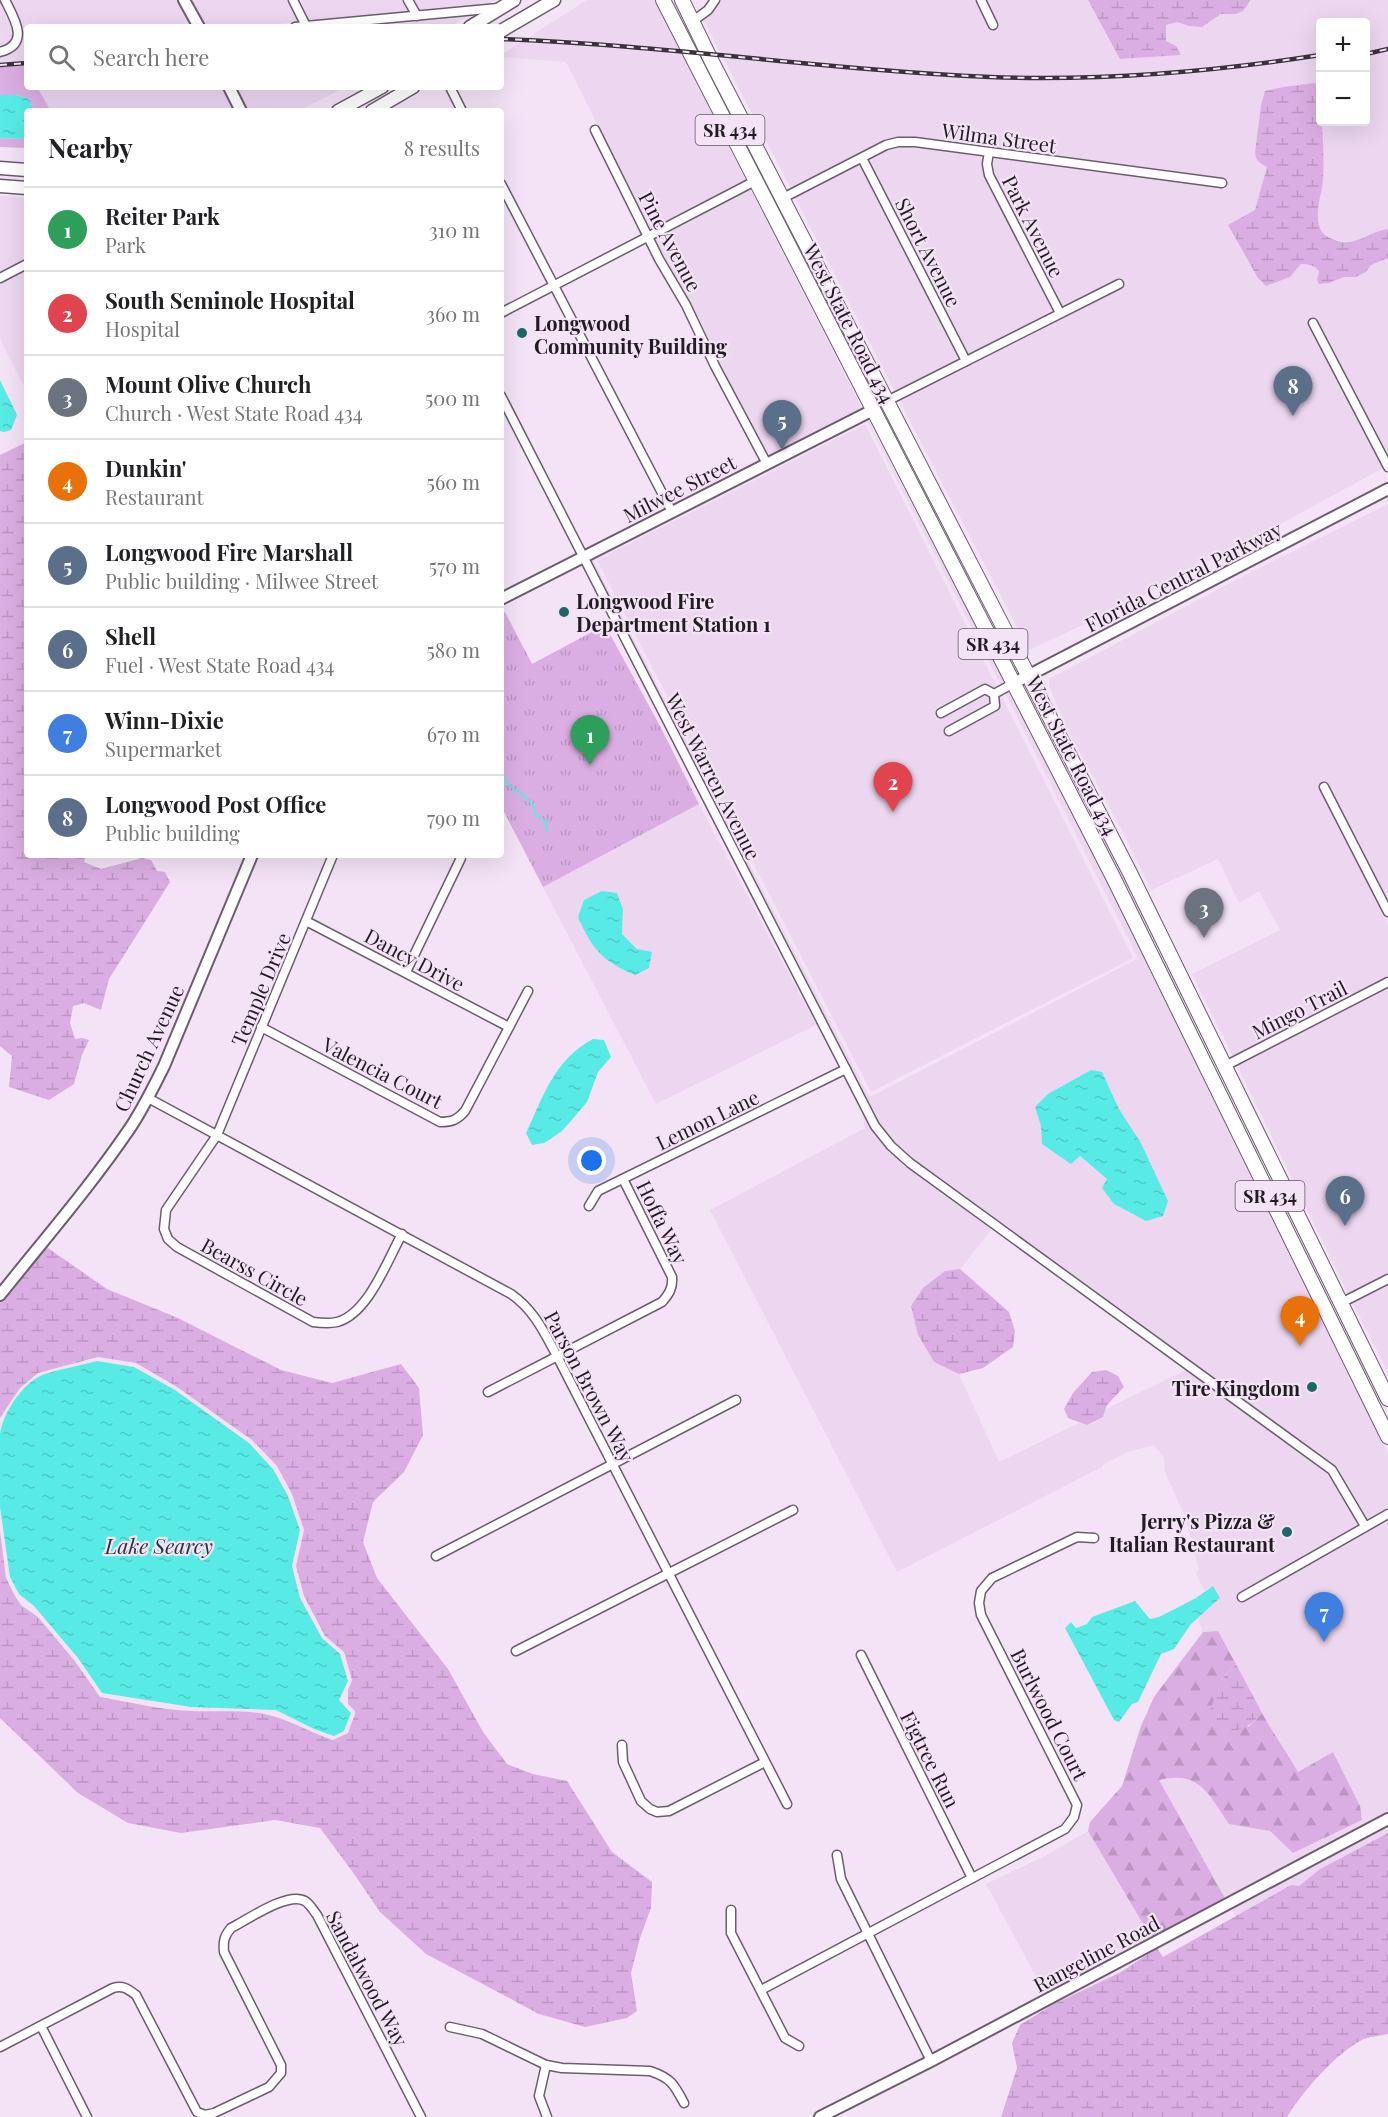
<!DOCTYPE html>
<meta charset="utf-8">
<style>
body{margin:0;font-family:"Playfair Display",serif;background:#f2f2f2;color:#202124}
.controls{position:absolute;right:18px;top:18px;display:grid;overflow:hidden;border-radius:6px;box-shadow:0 6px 24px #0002}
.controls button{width:54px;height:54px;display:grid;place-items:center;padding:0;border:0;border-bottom:2px solid #e0e0e0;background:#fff;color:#202124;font:30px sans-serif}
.you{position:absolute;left:592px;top:1161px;width:21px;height:21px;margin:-15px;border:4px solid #fff;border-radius:50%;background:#1a73e8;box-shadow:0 0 0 9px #1a73e833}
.badge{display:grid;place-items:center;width:39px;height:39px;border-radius:50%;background:#0f766e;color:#fff;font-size:20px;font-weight:700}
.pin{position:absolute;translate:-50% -50px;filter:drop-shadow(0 2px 3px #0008)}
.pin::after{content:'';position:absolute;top:32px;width:21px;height:18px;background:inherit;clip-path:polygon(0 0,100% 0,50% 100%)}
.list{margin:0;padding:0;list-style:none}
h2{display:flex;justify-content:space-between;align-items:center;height:78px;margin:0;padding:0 24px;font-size:26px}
h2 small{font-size:20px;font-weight:400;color:#757577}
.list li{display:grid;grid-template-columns:39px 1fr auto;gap:18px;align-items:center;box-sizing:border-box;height:84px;padding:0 24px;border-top:2px solid #e0e0e0}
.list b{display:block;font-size:22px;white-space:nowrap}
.list p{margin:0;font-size:20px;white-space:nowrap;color:#757577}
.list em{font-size:20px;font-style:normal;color:#757577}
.icon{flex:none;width:33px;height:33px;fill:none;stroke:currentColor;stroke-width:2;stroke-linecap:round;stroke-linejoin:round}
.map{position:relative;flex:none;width:1388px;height:2117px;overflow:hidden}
.search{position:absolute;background:#fff;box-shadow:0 6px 24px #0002;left:24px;top:24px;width:480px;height:66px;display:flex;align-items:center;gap:15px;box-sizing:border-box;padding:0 21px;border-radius:6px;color:#757577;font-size:22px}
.panel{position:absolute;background:#fff;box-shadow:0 6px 24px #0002;left:24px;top:108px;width:480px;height:750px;border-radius:6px}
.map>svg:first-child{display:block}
.built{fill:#ecd6f0;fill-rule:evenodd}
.green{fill:#dbaee3}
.forest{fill:url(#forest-firs)}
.wetland{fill:url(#wetland-marsh)}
.park{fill:url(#park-tufts)}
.water{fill:url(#water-ripples)}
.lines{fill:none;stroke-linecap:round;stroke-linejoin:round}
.stream{stroke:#58ebe5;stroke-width:2}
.minor-casing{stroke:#6c5d6e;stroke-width:11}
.tertiary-casing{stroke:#6c5d6e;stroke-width:14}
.secondary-casing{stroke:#6c5d6e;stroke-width:15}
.primary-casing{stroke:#6c5d6e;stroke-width:16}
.minor{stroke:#fff;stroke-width:8}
.tertiary{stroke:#fff;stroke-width:10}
.secondary{stroke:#fff;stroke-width:12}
.primary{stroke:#fff;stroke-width:14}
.rail-casing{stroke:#39323b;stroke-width:4.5}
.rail{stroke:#f4e3f7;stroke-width:2;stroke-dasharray:7;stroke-linecap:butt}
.poi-dot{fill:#1c6866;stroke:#f4e3f7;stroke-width:2}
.labels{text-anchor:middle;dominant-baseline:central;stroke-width:4.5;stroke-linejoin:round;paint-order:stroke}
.shield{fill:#f4e3f7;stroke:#605762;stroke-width:1.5}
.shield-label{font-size:18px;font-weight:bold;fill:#211b22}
.street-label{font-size:20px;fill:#211b22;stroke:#f4e3f7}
.poi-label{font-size:20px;font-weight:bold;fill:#211b22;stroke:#f4e3f7;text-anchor:start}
.water-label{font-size:21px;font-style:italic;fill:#203938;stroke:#f4e3f7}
</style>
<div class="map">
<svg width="1388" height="2117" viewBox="0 0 1388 2117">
<defs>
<pattern id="forest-firs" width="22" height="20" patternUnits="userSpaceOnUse" patternTransform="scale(1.5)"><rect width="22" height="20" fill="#dbaee3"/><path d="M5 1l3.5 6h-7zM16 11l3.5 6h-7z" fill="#bc95c2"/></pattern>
<pattern id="wetland-marsh" width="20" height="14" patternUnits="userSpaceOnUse" patternTransform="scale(1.5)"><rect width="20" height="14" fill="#dbaee3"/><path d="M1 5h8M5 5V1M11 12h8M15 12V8" fill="none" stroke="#bc95c2"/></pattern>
<pattern id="park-tufts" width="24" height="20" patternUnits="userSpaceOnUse" patternTransform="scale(1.5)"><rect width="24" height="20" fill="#dbaee3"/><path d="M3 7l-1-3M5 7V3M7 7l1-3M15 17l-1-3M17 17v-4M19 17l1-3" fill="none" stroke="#bc95c2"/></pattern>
<pattern id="water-ripples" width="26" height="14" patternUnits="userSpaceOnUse" patternTransform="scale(1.5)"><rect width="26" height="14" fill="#58ebe5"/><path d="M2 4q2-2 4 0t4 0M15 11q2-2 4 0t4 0" fill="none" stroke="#4cc9c4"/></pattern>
</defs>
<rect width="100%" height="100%" fill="#f4e3f7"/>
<g class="built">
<path d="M11,0h168l14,27h-166v43l-3,-5 -24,2v-11l16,-7 7,-14 -3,-16z"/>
<path d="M190,0h97l11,22 -46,5h-48z"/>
<path d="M298,0h105l6,12 -100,9z"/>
<path d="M414,0h81l-8,5 -67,6z"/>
<path d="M587,0h68l91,181 -96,49 -84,-168 -65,-5v-2z"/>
<path d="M720,0h255l15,31 9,-5 -13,-26h102l33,59 59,-4 -4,-9 -10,-4v-17l11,-4 12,5 13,1 19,-13h15l15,-12v-2h137v229l-6,1 -24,11 -9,1 -13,-2 -13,-6 -4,-7 -2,-16 6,-31 -2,-58h45v-100h-46v78v-10l-55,2 -4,13 -6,47 5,12 8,2 -13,44 -26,15 29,52 8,9 24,-9 11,-13h9l7,5 2,2 -2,9 12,3 15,-6h12l10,-5 5,-7 17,-7v198l-72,-139 -9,4 76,147 -106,58 -166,86 -82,38 -130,-250 226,-115 -4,-7 -59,29 -68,-134 -1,-16 232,31 3,-8 -234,-32 -81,-11h-14l-15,5 -93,47 -88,-170 9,-6z"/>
<path d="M0,1l11,22 2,9 -2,9 -11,6z"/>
<path d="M469,15l-19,12h-105l69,-5 23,-4z"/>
<path d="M37,87h186l12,24h-184z"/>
<path d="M234,87h111l-46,24h-52z"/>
<path d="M911,146l72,10 -1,9 3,12 68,134 -84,43 -100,-195 18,-9 12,-3z"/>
<path d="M860,164l100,195 -65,33 -100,-195z"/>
<path d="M750,188l113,222 -94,48 -49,-94 -21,-46 -45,-80z"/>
<path d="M0,196l27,2v61l-27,14z"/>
<path d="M27,269v120l-1,1 -26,-51v-56z"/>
<path d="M867,418l138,265 -4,2 -134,-264 -271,136 -2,5 275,534h3l265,-137v-3l-132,-263 4,-2 110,212 269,551v55l-21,11 -28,-51 -6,-5 -420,-304 -18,-17 -15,-20 -290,-564zM1112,1092l7,17 22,34 27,58 -61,-22 -28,-23 -36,-12 -2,-18 -5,-19z"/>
<path d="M865,424l268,534 -262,134 -274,-532z"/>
<path d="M1388,504v398l-61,-121 -9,4 70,139v53l-155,80 -41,-83 88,-44 -21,-39 -20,12 -21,-44 -67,31 -27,-56 -55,-101 -20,-47v-7l200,-106z"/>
<path d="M699,804l117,221 -160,79 -113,-217zM623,909l-1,25 16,15 -25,16z"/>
<path d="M1388,987v287l-40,20 -111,-229z"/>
<path d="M861,1108l10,21 32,36 89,64 -32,40 -15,2 -27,65 16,26 25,12 40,88 80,-39 8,2 6,-2 10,-6 3,-8 80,-39 142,103 31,52 -123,70 4,8 148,-84v295l-162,86 -68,-119 13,-4 24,4 15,12 10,17 36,18 14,3 23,22 69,-33 -3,-14 -25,-53 -36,19 -9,-16 -15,-19 -56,-106 -15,1 -5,-14 22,-20 -12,-10 -3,3 -5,-9 -4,-10 3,-2 -13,-51 -21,-47 -1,-14 -10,-13 -26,7 -26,13v2l-205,105 -187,-362 155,-82z"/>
<path d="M1388,1284v88l-36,-70z"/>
<path d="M1388,1824v9l-68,36 -21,17 -8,-1 -55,32 -6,-10z"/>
<path d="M1088,1831l64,108 -106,56 -60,-111 55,-26z"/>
</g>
<g class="green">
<path d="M24,65l3,5v17h10l14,24h-16l-7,-13 -13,-3h-15v-28z"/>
<path d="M0,138l27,1v9l-27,-1z"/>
</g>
<path class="forest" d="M1218,1631l18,33 -15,16 27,47 14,-14c11,21 25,39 36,59l35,-20 27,54 2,14 -69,33 -23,-22 -41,-7c-20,-29 -29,-54 -70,-44l67,120 -74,39 -64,-108 2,-9 32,-36 19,-60 13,-29 49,-65z"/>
<g class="wetland">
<path d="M1088,0h163l-8,11 -7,3h-15l-19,13 -13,-1 -12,-4 -11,3v16l10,5 5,9 -61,4z"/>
<path d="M1315,83l5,7c1,30 5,59 3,89 -1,16 -8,30 -4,46 2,9 8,12 16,15 21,8 34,-9 53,-11v29l-17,7 -5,7 -10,5h-12l-15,6 -10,1 -2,-4 2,-9c-5,-6 -11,-7 -18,-7l-11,13 -24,9 -8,-8 -30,-53 27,-15 12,-43c-7,-4 -11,-5 -12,-15l6,-47 4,-14 18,-4z"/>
<path d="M27,442v413h59l-2,7 17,7 41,-11 9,2 6,11 8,1 5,10 -61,97 -8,31 -17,-7 -11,3 -3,17 5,16 7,-1 7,2 -7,15 -8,29 -25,16 -40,-13 3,-31 -12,-10v-591z"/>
<path d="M45,1246l62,43 71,29 103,52 51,13 69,-19 18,24 4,47 -19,37 -31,30 -10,40 14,36 71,91 35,63 24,32 26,10 34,7 45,71 40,30 -1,26 -11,30 -9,35 6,38 -10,7 -42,9 -46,-13 -113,-60 -46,-42 -28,-41 -32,-43 -45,-8 -94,13 -53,-10 -50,-30 -78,-75v-187l6,47 9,18 6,9 17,12 36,43 26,37c30,5 60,13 91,14 22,1 46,-1 68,2 27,4 49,19 74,27l15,-7 7,-19v-3l-7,-7v-14l4,-10 -8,-28 -19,-16 -21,-40 -8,-30 8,-36 -12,-36 -15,-28 -25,-26 -75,-53 -41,-24 -38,-6 -60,16 -18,15 -20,30v-116z"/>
<path d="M960,1269l49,43 6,19 -2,16 -30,21 -24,6 -25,-12 -16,-27 -7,-29 12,-18 22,-17z"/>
<path d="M1106,1370l12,6 6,11 -17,18 -4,12 -16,8 -19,-7 -4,-9 9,-16 19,-21z"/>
<path d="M1236,1664l26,49c-16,17 -24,21 -47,14l-5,-16 5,-15 6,-16z"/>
<path d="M1388,1833v201c-8,2 -16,2 -24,5 -26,12 -62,53 -77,78h-286l16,-49 -5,-25 8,-18 32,-20 69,-33 36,-24 6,9 128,-72 8,1 21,-17z"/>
</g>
<path class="park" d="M505,612l27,52 73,-39 55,101 39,78 -156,83 -42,-81v-191z"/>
<g class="water">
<path d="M0,95h15l13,3 7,13h-8v28l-27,-1z"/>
<path d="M0,380l17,35 -6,15 -7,2 -4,-1z"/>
<path d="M602,891l15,2 6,16 -1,25 15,15 15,3 -3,16 -14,7c-33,-14 -43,-26 -57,-58l6,-17z"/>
<path d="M593,1039l11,1 7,17 -13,15 -11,30 -16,19 -10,11 -17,11 -12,2 -6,-12c18,-38 28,-73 67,-94z"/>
<path d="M1091,1070l11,2 17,37 22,34 27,58 -5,15 -17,5 -32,-17 -12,-16 5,-9 -27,-23 -9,8 -29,-20 -1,-18 -6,-19 13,-13z"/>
<path d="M97,1361l37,6 41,23 74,53 24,26 15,27 12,34 -8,36 8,32 22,40 18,16 8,27 -9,19 12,13 -7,18 -10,5 -20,-7 -38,-19 -85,-3 -89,-14 -24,-35 -44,-52 -15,-12 -9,-17 -10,-70v-73c3,-21 22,-50 42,-59 17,-6 37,-9 55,-14z"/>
<path d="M1213,1586l7,12 -29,26 -17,25 -13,5 -23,48 -6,2 -13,18 -5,-2 -49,-92 6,-6 5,6 11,-4 5,-7 43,-16 15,18 9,-2 37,-19z"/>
</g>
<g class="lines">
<path class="stream" d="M501,773l7,11 25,20 3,11 11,7 -1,7 1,2"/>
<defs>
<g id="minor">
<path d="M293,0l13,26"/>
<path d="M408,0l9,16"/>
<path d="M981,0l12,25"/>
<path d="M693,21l15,-11 7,-10"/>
<path d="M295,27l203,-19"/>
<path d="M0,52c31,-8 14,-34 5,-52"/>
<path d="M450,87l12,24"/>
<path d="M595,130l64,129 27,46 29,61 52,98"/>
<path d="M989,152l-2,12 2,11 71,138"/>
<path d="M862,158l104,203"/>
<path d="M501,184l171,328"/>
<path d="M783,198l103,-53 12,-3h17l307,41"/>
<path d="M0,278l27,-14"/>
<path d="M501,313l254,-132"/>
<path d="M1313,323l75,144"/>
<path d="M501,396l374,730 16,20 19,17 422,307 33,56"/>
<path d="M887,401l232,-117"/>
<path d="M994,694l20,-11"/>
<path d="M941,713l44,-24 9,5"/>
<path d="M949,731l46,-25 -1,-12"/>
<path d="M1324,787l64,125"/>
<path d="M333,855l-116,280 -51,75 -2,19 4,10 9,8 136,75c8,1 16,2 24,0 31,-8 50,-61 65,-88"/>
<path d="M306,921l203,106"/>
<path d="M406,972l55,-114"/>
<path d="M261,1027l179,95c12,0 17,-2 25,-11l63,-120"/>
<path d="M1225,1066l163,-84"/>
<path d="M148,1098l363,196c23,16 33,38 46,62l230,448"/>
<path d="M589,1206l9,-15 248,-122"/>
<path d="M1341,1303l47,-24"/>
<path d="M488,1392l174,-90c7,-8 11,-14 10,-25l-49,-98"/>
<path d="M436,1556l300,-156"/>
<path d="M1242,1597l146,-83"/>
<path d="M516,1651l277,-141"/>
<path d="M861,1655l111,223"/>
<path d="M622,1745l1,17 18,39 9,8 7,3 12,-1 96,-49"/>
<path d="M837,1855l4,24 90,182"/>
<path d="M731,1910v23l54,105 14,8"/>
<path d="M761,1990l304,-161 9,-12 3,-12 -96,-190 -2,-12 2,-12 11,-13 85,-41 17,1"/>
<path d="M41,2026l46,91"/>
<path d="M450,2027l32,7 64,31 16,3 88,3c21,7 24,13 34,32"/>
<path d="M0,2047l113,-59c10,-3 15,1 23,7l61,117 8,3 9,-2 55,-26 12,-14v-8l-57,-113c-1,-10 0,-16 7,-24 16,-8 57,-37 74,-27 5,3 8,9 12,14l104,202"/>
<path d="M546,2065l-7,31 8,21"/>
</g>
<g id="tertiary">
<path d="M184,0l15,27"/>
<path d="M229,87l12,24"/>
<path d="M501,599l372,-189"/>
<path d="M1014,683l374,-194"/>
<path d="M0,1295c43,-54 89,-107 128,-164 14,-20 25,-43 36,-65l88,-211"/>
<path d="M820,2117l111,-56 457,-242"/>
</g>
<g id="secondary">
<path d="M470,27l44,-27"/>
<path d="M501,31l53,-31"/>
<path d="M338,111l44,-24"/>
<path d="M372,111l41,-24"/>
<path d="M0,168l27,2"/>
<path d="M0,186l27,2"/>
</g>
<g id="primary">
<path d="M663,0l450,877 275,560"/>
<path d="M682,0l29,60 418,811 259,528"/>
</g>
</defs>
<use href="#minor" class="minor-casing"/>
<use href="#tertiary" class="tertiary-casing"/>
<use href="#secondary" class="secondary-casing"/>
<use href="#primary" class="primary-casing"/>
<use href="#minor" class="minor"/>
<use href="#tertiary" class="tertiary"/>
<use href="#secondary" class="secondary"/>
<use href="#primary" class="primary"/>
<defs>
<g id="rail">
<path d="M501,39c164,6 326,31 489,38 110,4 222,-5 330,-22"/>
<path d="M1366,54l22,-5"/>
<path d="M0,65l27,-2"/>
</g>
</defs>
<use href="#rail" class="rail-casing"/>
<use href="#rail" class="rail"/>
</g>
<g class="poi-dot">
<circle cx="522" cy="333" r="6"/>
<circle cx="564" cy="612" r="6"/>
<circle cx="1312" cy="1387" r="6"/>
<circle cx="1287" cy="1532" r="6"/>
</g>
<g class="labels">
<g class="shield">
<rect x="695.5" y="115" width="69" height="30" rx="4.5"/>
<rect x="958.5" y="629" width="69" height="30" rx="4.5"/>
<rect x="1235.5" y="1181" width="69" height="30" rx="4.5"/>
</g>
<g class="shield-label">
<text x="730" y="130">SR 434</text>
<text x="993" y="644">SR 434</text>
<text x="1270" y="1196">SR 434</text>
</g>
<g class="street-label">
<text transform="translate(999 137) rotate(8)">Wilma Street</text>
<text transform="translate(1034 226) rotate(63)">Park Avenue</text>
<text transform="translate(671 241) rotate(62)">Pine Avenue</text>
<text transform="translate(929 252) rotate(63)">Short Avenue</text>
<text transform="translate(850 323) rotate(63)">West State Road 434</text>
<text transform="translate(679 488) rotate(-27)">Milwee Street</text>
<text transform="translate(1183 576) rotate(-27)">Florida Central Parkway</text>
<text transform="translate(1073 755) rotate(63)">West State Road 434</text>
<text transform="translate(714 776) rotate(63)">West Warren Avenue</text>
<text transform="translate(415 959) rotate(28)">Dancy Drive</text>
<text transform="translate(260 989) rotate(-67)">Temple Drive</text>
<text transform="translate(1299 1009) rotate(-27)">Mingo Trail</text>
<text transform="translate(148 1048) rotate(-65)">Church Avenue</text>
<text transform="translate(383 1072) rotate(27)">Valencia Court</text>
<text transform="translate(707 1119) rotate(-26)">Lemon Lane</text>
<text transform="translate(663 1222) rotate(64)">Hoffa Way</text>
<text transform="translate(255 1271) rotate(29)">Bearss Circle</text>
<text transform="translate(590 1386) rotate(62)">Parson Brown Way</text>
<text transform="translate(1050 1714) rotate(63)">Burlwood Court</text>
<text transform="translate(931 1759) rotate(63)">Figtree Run</text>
<text transform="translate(1096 1953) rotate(-28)">Rangeline Road</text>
<text transform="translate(368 1978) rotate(62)">Sandalwood Way</text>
</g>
<g class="poi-label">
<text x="534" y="322">Longwood<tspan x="534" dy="23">Community Building</tspan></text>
<text x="576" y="600">Longwood Fire<tspan x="576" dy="23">Department Station 1</tspan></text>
<text x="1300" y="1387" text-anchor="end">Tire Kingdom</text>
<text x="1275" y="1520" text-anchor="end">Jerry's Pizza &amp;<tspan x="1275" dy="23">Italian Restaurant</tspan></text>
</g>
<g class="water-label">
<text x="159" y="1545">Lake Searcy</text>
</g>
</g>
</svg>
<div class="controls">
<button>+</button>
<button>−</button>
</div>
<div class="you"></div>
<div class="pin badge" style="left:590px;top:765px;background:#2e9e5b">1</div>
<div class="pin badge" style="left:893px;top:812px;background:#e0444e">2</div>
<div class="pin badge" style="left:1204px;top:938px;background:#6b7280">3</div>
<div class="pin badge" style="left:1300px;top:1346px;background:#e8710a">4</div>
<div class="pin badge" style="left:782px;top:450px;background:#5c6f8a">5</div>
<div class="pin badge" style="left:1345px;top:1226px;background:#5c6f8a">6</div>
<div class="pin badge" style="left:1324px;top:1642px;background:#3f7fe0">7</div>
<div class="pin badge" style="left:1293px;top:416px;background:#5c6f8a">8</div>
<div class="search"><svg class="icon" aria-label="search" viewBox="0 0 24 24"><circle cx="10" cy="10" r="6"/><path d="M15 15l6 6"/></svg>Search here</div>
<section class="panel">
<h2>Nearby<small>8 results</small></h2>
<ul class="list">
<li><span class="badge" style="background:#2e9e5b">1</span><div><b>Reiter Park</b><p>Park</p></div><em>310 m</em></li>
<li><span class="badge" style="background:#e0444e">2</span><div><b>South Seminole Hospital</b><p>Hospital</p></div><em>360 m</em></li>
<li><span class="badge" style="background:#6b7280">3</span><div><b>Mount Olive Church</b><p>Church · West State Road 434</p></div><em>500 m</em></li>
<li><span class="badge" style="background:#e8710a">4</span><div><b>Dunkin'</b><p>Restaurant</p></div><em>560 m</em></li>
<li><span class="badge" style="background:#5c6f8a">5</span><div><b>Longwood Fire Marshall</b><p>Public building · Milwee Street</p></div><em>570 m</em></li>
<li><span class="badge" style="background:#5c6f8a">6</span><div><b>Shell</b><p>Fuel · West State Road 434</p></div><em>580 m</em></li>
<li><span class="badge" style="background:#3f7fe0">7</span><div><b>Winn-Dixie</b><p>Supermarket</p></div><em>670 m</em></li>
<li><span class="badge" style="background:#5c6f8a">8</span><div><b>Longwood Post Office</b><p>Public building</p></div><em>790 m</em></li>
</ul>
</section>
</div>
